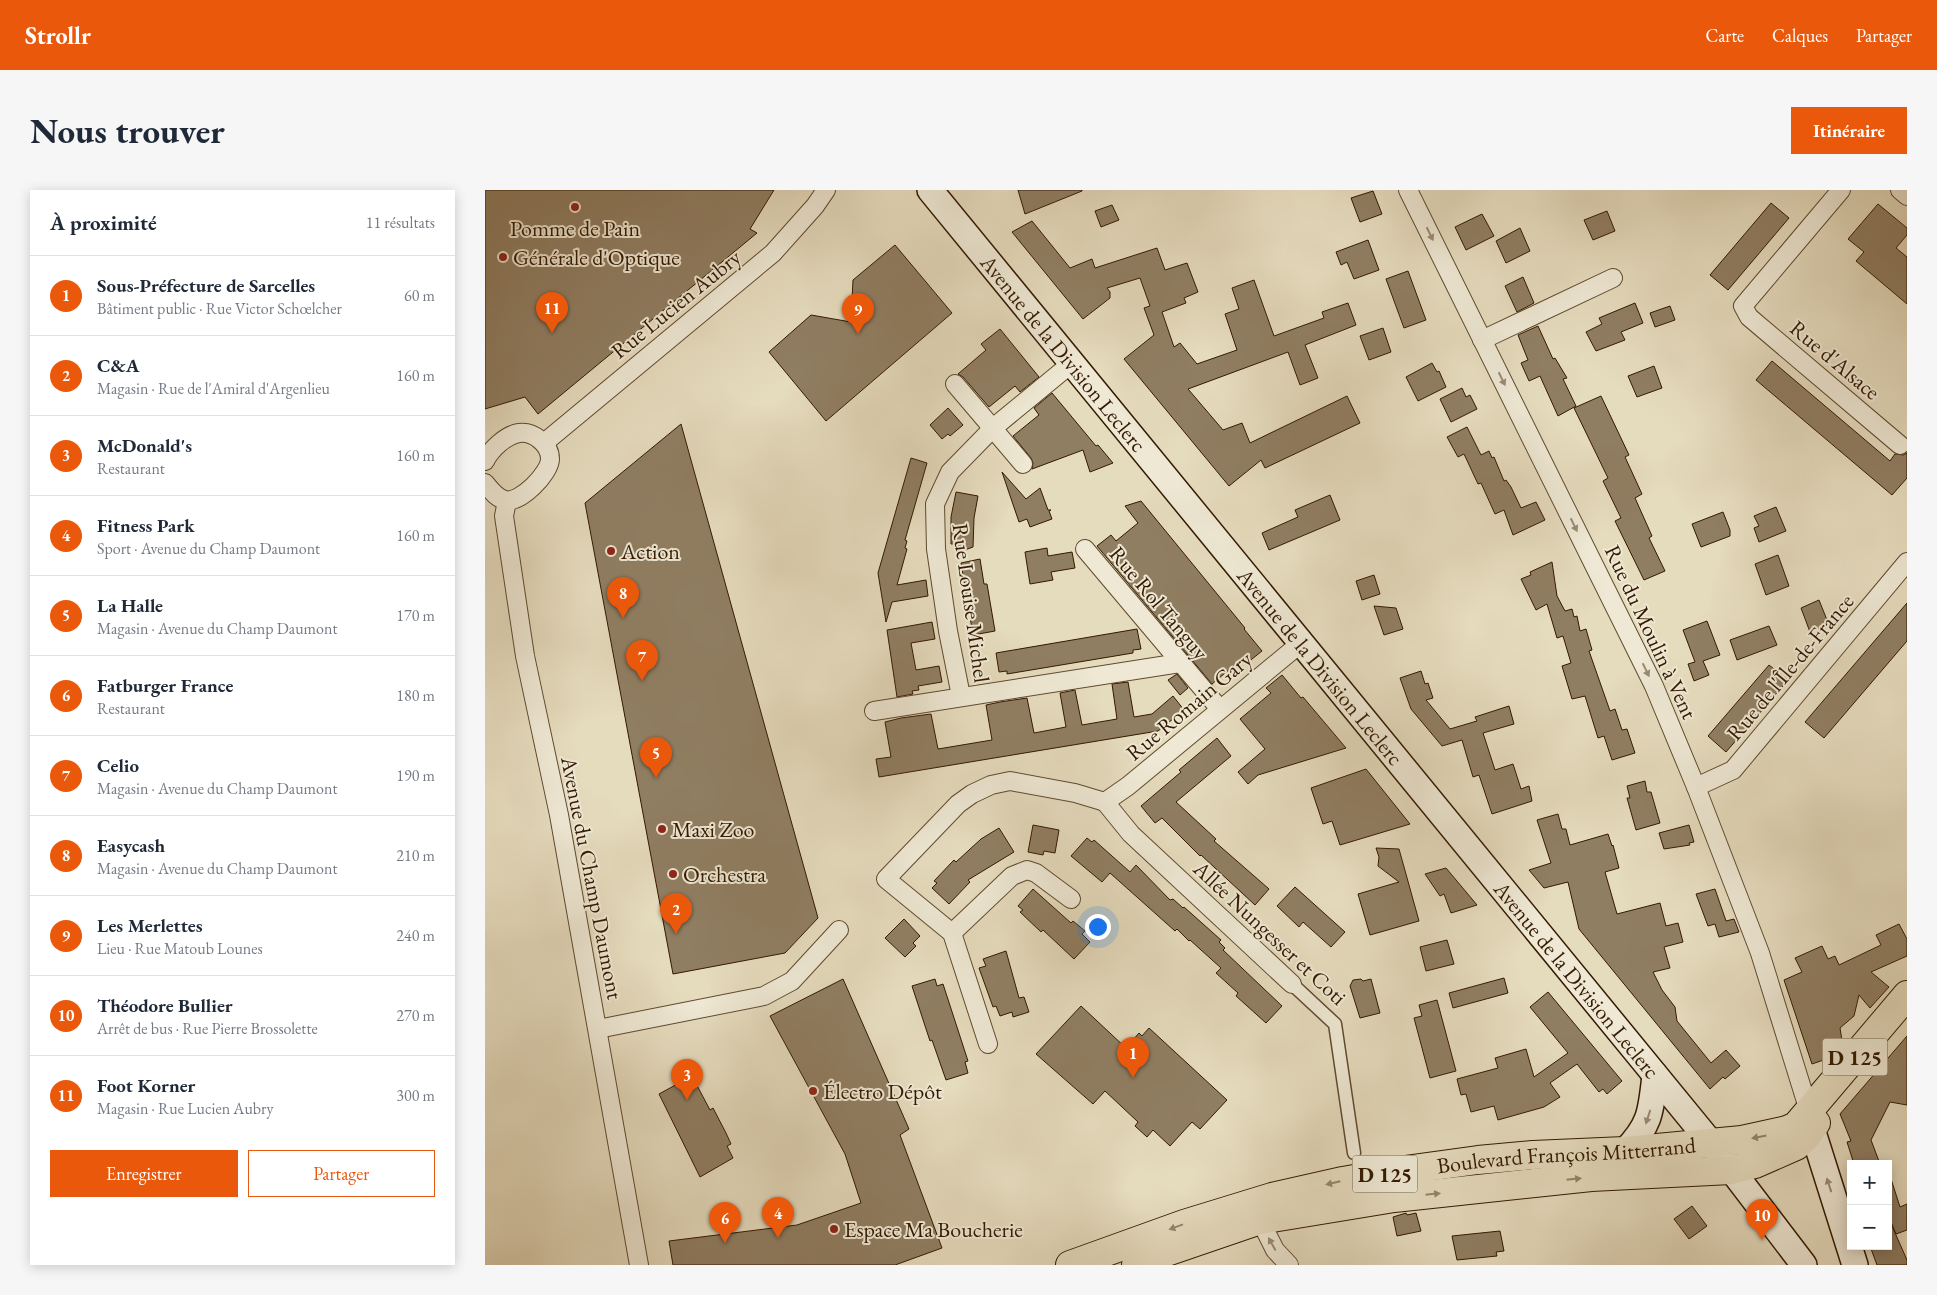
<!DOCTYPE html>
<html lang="fr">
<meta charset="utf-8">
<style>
body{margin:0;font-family:"EB Garamond",serif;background:#f6f6f7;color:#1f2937}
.controls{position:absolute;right:15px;bottom:15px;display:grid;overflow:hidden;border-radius:0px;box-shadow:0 2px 12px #0003}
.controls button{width:45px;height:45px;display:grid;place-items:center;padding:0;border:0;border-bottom:1px solid #e0e1e3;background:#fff;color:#1f2937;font:25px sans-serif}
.you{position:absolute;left:612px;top:736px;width:18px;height:18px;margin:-12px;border:4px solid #fff;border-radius:50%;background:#1a73e8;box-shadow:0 0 0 8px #1a73e833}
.badge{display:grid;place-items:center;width:32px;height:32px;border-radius:50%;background:#ea580c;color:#fff;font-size:16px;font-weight:700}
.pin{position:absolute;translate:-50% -41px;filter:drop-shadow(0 1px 2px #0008)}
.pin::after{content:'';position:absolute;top:26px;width:18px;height:15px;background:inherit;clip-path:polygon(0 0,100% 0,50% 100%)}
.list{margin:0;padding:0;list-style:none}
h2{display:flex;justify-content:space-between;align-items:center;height:65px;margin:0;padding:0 20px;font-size:21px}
h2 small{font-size:16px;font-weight:400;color:#747a83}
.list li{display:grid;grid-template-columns:32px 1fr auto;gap:15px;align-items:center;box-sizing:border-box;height:80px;padding:0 20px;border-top:1px solid #e0e1e3}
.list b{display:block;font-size:19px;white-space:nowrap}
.list p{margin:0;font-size:16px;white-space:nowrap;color:#747a83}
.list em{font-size:16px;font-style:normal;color:#747a83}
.actions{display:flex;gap:10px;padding:15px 20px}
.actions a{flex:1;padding:11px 0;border:1px solid #ea580c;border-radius:0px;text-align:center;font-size:18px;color:#ea580c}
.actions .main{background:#ea580c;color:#fff}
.map{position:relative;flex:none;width:1422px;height:1075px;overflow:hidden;border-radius:0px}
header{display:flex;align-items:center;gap:30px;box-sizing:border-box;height:70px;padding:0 25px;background:#ea580c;color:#fff}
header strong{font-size:24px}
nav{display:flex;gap:28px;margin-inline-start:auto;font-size:18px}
.intro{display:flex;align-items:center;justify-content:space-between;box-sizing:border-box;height:120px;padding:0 30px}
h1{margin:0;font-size:35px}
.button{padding:12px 22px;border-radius:0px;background:#ea580c;color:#fff;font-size:18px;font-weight:700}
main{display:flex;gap:30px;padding:0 30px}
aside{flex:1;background:#fff;border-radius:0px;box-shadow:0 2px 12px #0003}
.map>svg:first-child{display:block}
.building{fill:#907e62;stroke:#331900}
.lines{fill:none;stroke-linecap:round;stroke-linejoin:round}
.pedestrian-casing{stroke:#604a2f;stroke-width:15}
.minor-casing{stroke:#604a2f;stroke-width:20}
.secondary-casing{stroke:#331900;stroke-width:28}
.primary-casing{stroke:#331900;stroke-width:30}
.pedestrian{stroke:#eee8d4;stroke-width:12}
.minor{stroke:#eee8d4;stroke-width:18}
.secondary{stroke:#eee8d4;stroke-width:25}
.primary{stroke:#e5dbbd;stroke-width:28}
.oneway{fill:#9a8b75}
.oneway2{fill:#958468}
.poi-dot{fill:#8f2418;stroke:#eee8d4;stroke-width:2}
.labels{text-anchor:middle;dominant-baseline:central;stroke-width:4;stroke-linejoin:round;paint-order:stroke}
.shield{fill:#eee8d4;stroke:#6b5740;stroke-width:1}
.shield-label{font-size:21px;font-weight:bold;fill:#331900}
.poi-label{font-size:22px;fill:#331900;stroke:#eee8d4;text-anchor:start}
.street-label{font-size:22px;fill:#331900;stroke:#eee8d4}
</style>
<header>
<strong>Strollr</strong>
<nav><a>Carte</a><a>Calques</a><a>Partager</a></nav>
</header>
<div class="intro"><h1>Nous trouver</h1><a class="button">Itinéraire</a></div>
<main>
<aside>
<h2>À proximité<small>11 résultats</small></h2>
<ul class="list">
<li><span class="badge">1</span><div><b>Sous-Préfecture de Sarcelles</b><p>Bâtiment public · Rue Victor Schœlcher</p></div><em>60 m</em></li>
<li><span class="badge">2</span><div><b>C&amp;A</b><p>Magasin · Rue de l'Amiral d'Argenlieu</p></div><em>160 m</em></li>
<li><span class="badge">3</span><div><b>McDonald's</b><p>Restaurant</p></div><em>160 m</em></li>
<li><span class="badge">4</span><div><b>Fitness Park</b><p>Sport · Avenue du Champ Daumont</p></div><em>160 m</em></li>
<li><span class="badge">5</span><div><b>La Halle</b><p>Magasin · Avenue du Champ Daumont</p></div><em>170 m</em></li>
<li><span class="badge">6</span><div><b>Fatburger France</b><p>Restaurant</p></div><em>180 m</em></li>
<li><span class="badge">7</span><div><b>Celio</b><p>Magasin · Avenue du Champ Daumont</p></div><em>190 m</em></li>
<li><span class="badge">8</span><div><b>Easycash</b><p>Magasin · Avenue du Champ Daumont</p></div><em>210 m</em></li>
<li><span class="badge">9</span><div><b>Les Merlettes</b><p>Lieu · Rue Matoub Lounes</p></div><em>240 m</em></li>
<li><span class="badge">10</span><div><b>Théodore Bullier</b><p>Arrêt de bus · Rue Pierre Brossolette</p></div><em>270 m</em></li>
<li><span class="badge">11</span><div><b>Foot Korner</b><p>Magasin · Rue Lucien Aubry</p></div><em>300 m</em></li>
</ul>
<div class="actions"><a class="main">Enregistrer</a><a>Partager</a></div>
</aside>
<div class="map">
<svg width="1422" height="1075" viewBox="0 0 1422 1075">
<rect width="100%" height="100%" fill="#e5dbbd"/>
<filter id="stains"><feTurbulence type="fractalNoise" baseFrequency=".004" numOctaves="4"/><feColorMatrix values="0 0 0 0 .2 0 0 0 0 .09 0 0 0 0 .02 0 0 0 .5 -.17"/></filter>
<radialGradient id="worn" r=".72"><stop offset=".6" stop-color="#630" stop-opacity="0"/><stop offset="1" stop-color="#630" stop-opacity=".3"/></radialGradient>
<g class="building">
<path d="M0,0h289l-24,39 7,4 -219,181 -13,-17 -40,12z"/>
<path d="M533,0h64v1l-57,23z"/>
<path d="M888,1l9,23 -22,8 -9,-24z"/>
<path d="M1286,13l18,15 -61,72 -18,-15z"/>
<path d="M1393,14l29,24v7l-11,13 11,9v47l-51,-43 8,-9 -16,-13z"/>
<path d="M627,15l7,15 -18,7 -6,-16z"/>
<path d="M1122,21l8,20 -22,9 -9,-20z"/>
<path d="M997,24l12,22 -28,14 -11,-23z"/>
<path d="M547,31l38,47 22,-9 3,9 62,-20 8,22 22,-7 11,29 -14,6 2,5 -24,9 12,35 6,-4 17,21 40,-14 -12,-36 14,-5 -7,-21 22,-8 20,56 50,-18 -2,-6 26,-9 8,22 -51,20 13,33 -18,7 -12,-33 -100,37 35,41 19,-7 8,20 97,-47 13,27 -95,45 -4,-8 -32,26 -105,-127 30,-24 -10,-27 6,-2 -10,-28 -33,10 3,4v6l-27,21 -71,-87z"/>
<path d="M1035,38l10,23 -24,12 -10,-22z"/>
<path d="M883,50l11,30 -25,9 -7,-17 -6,3 -5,-13z"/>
<path d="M410,55l57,68 -126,108 -57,-69 42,-37 40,7 2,-42z"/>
<path d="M923,81l18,49 -22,8 -18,-49z"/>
<path d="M1038,87l11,26 -17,9 -12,-26z"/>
<path d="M1150,113l8,20 -22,9 4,8 -29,11 -10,-19 16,-8 -3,-6z"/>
<path d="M1185,116l5,14 -20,7 -5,-14z"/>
<path d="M1053,136l15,33 2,-1 12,20 -4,1 13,27 -18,10 -18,-40 -11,5 -8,-18 7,-3 -10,-25z"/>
<path d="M898,138l8,24 -22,8 -9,-24z"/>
<path d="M515,139l39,48 -19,15 -5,-6 -26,21 -26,-30 -5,-3 28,-24 -5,-6z"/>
<path d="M1287,171l118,100 5,-7 8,1 4,-2v25l-15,17 -136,-115z"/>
<path d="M947,173l5,9 2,-1 7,16 -28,14 -12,-24z"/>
<path d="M1169,176l8,22 -25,9 -9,-21z"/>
<path d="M977,198l4,9 4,-2 7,14 -26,13 -11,-23z"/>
<path d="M567,203l44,53 2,-1 15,18 -23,9 -7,-22 -51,19 1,-6 -2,-5 -18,-22 26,-21 -5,-7z"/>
<path d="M1116,206l28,59 -4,2 17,37 -7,4 17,38 -3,2 16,33 -21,9 -29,-59 6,-3 -18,-37 5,-3 -34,-70z"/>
<path d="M463,218l15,17 -13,11 -2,-2 -6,5 -12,-14z"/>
<path d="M196,234l137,494 -33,35 -112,21 -88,-471z"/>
<path d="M982,237l14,28 8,-4 3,7 2,-1 10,24 2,-1 5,7 10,21 15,-6 9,18 -32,15 -9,-25 -9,4 -14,-31 -3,1 -14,-30 -6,3 -11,-20z"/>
<path d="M426,268l16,5 -22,77 2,1 -2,7 2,1 -10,36 29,-5 2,16 -36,6 -6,20 -8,-49z"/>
<path d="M517,282l24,27 14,-11 8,22h3l-2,1 3,8 -22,8 -3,-8 -8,3z"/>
<path d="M471,302l22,4 -4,22 -1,29 -17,6 -1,-9h-4v-27z"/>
<path d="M845,305l10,25 -71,30 -7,-17 36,-16 -3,-7z"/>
<path d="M656,311l104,127 -1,1 18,22 -15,12 -4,-5 -31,26 -115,-138 14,-11 5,6 22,-18 -13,-17z"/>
<path d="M1291,317l10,24 -27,11 -5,-14 5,-2 -5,-10z"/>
<path d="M1238,322l7,18v6l-29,11 -9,-23z"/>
<path d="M562,358l1,8 24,-4 3,16 -24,4 2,8 -23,4 -5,-32z"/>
<path d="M1293,365l11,31 -23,9 -11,-31z"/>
<path d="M495,369l4,25h3l8,47 -22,4 -12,-72z"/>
<path d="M1067,372l5,34 8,15 7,-2 2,8 3,-1 3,15 6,-2 6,21 -3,1 21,60 5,-2 7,21 5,-1 8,24 -23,7 -8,-24 -6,2 -13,-42 -13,3 -10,-33 9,-3 -8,-27 -6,2 -10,-34 -11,6 -15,-31 10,-4 -1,-3z"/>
<path d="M889,385l6,19 -18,6 -6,-19z"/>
<path d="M1334,410l10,25 -19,7 -9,-24z"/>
<path d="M1422,413v38l-83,97 -19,-16z"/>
<path d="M889,416l22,2 7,21 -19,6z"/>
<path d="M1222,431l13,34 -17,6 6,14 -15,6 -6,-17 7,-2 -12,-32z"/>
<path d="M447,432l3,17 -24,4 5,27 23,-4 3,16 -24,4 1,4 -7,1 1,3 -16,3 -10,-67z"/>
<path d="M1284,436l8,19 -40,15 -7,-20z"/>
<path d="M652,439l4,20 -8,1v3l-126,21v-3l-8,1 -3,-19z"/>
<path d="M1284,475l19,15 -62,72 -18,-16z"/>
<path d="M936,481l4,13 3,-1 5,15 -7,2 24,29 27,-8 -2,-4 34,-11 5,18 -31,9 12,37 18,-6 8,25 8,-3 3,15 -40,13 -13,-39 -6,2 -11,-37 -20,6 -31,-37 -11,-31z"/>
<path d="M692,484l11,14 -8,7 -12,-15z"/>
<path d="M797,485l19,23 2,-1 43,51 -88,27 -10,9 -10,-12 27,-23 -25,-30 31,-26 -5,-5z"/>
<path d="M643,492l6,35 18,-3 21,-18 11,14 -26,21 -279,46 -3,-18 15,-2 -6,-35 16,-4 30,-4 7,35 54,-9 -6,-35 14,-3 27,-4 7,35 32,-6 -6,-34 15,-3 7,35 35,-6 -5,-35z"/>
<path d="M732,548l14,18 -55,46 40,37 -2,2 55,48 -14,16 -54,-50 -1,1 -38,-38 -7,5 -14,-17 40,-34 -2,-2z"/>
<path d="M881,579l44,55 -70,21 -8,-24 -9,3 -12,-36z"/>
<path d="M1160,591l2,11h4l9,31 -24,7 -9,-32h3l-3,-12z"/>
<path d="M1073,624l4,15h4l4,16 38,-11 4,12 1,-1 6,23 -14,4 12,42 43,-11 6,23 12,-3 5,19 -19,5 6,21 -17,4 9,18 13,17 2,14 34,42 15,-13 14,16 -15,13 -2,-2 -13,12 -131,-160 -11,-47 -24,6 -15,-18 22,-7 -14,-43z"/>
<path d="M548,635l26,5 -4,23 -11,-2 -1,4 -15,-3z"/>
<path d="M1204,635l5,17 -5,1 1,2 -26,4 -5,-16z"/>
<path d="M514,638l15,24 -46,28 2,2 -21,22 -17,-16 5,-5 -3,-2 20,-21 2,2 25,-23z"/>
<path d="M602,648l5,4 2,-2 36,32 6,-7 34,35 3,-1 10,9 1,-1 37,33 -2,2 6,6 -2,2 59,56 -16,17 -30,-27 2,-3 -22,-20 5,-5 -31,-28 -1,1 -12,-12 -2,2 -65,-58 -8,9 -31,-26z"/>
<path d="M891,658l23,1 20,72 -49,14 -12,-41 41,-12 -21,-16 1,-9z"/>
<path d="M961,678l31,37 -26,8 -7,-19 -4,2 -15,-22z"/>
<path d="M810,697l50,45 -14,15 -28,-25 -4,5 -22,-21z"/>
<path d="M548,699l38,34 2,-2 12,10 -3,3 8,8 -16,17 -31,-29 -2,2 -21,-20 3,-2 -5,-4z"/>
<path d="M1230,699l11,32 8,-2 5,13 -20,5 -4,-13 -7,2 -12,-32z"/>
<path d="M419,729l16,17 -7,7 3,3 -11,11 -20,-19z"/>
<path d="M1414,734l8,15v17l-36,16 18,15 -19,21 -11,-13 -5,21 -14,12 3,19 -8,9 -23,8 -28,-84 18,-8 -7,-14 27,-12 6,13 7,-3 4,9 42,-20 -5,-10z"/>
<path d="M962,750l7,24 -28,7 -6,-24z"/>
<path d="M521,761l13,47 5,-1 5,15 -16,5 -1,-5 -12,4 -4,-10 -3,1 -14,-39 7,-2 -3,-7z"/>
<path d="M1019,788l4,15 -55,15 -4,-15z"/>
<path d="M358,789l66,150 -9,6 42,113 -47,17h-222l-4,-24 128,-16 64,-22 -16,-49 -75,-138z"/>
<path d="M450,789l2,7 6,-2 25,77 -3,1 3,11 -22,7 -14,-40 -2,1 -18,-55z"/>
<path d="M876,789l2,2 8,-2 9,34 -20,5 -10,-32 3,-6z"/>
<path d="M1063,802l74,89 -15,13 -4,-5 -4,3 -22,-28 -27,19 10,14 -16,10 -46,13 -4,-14 -23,6 -5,-18 -5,1 -4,-16 41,-11 -3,-10 31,-9 8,28 34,-24 -38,-46z"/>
<path d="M952,810l19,71 -26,7 -16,-60 8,-2 -3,-11z"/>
<path d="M596,816l45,42 13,-15 3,3 7,-8 78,72 -27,29 -8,-7 -22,24 -17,-16 -6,7 -12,-11 3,-4 -33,-31 -12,13 -57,-50z"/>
<path d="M1422,846v69l-17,-3 -19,38 9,24h-26l-7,-22 4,-1 -11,-27z"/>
<path d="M207,886l18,34 3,-2 13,25 5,11 -4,2 6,12 -33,19 -41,-83z"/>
<path d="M1406,989l9,28 7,-3v26l-11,4 -8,-19v-35z"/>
<path d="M1207,1016l15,20 -18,13 -15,-20z"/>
<path d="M921,1023l1,2 9,-2 5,18 -24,5 -4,-19z"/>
<path d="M1403,1027l19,43v5h-30l-7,-19h18z"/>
<path d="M1015,1041l4,20 -8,1 1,4 -40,4 -5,-24z"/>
</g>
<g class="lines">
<defs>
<path id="pedestrian" d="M807,794l43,40 19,129"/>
<g id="minor">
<path d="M923,0l246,496 42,101 64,166 49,158"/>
<path d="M1356,0l-98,116 6,11 151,128"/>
<path d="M1415,0l7,6"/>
<path d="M997,150l131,-62"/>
<path d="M470,194l68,80"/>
<path d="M59,253l229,-190 42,-47 11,-16"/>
<path d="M0,271c6,-12 21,-26 34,-28 14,-2 31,11 31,26 0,14 -30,45 -45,41 -9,-2 -14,-10 -20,-17"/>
<path d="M22,311l-3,15 21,140 34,159 80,450"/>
<path d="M600,359l134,159"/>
<path d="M476,506l-13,-65 -12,-82 -1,-45 15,-32 43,-44 79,-65"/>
<path d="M389,521l306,-48"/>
<path d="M1211,597l37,-17 174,-208"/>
<path d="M620,612l26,32 161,150"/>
<path d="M620,612l23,-16 173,-143"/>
<path d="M467,743l60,-57 15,-6 9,3 35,26"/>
<path d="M113,839l166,-33 28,-15 47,-51"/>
<path d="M503,854l-36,-111 -66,-54 72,-75 14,-10 19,-9 19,-4 65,12 30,9"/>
<path d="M775,1030l15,30 14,15"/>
</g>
<g id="secondary">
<path id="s1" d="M445,0l781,953 93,122"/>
<path d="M1317,929l10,10 43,136"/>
<path d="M1140,961c26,-27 26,-40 30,-76"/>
</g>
<g id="primary">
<path id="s2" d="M585,1075l114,-41 88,-27 71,-16 62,-11 73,-10 55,-5 92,-4 117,-11 45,-10 9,-4 6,-7 105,-124"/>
<path d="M651,1075l10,-6 114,-39 134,-22 197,-21 140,-7 24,-6 41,-18 9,-8 11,-15"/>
</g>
</defs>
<use href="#pedestrian" class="pedestrian-casing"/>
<use href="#minor" class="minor-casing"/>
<use href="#secondary" class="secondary-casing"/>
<use href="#primary" class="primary-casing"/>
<use href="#pedestrian" class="pedestrian"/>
<use href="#minor" class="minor"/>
<use href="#secondary" class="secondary"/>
<use href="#primary" class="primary"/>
</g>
<defs><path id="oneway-solid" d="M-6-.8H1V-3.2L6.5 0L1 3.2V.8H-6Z" transform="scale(1.25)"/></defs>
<g class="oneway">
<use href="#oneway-solid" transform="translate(945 44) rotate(64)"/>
<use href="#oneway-solid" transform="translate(1017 189) rotate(64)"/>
<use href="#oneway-solid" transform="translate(1089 335) rotate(64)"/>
<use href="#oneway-solid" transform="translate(1161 480) rotate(64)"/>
<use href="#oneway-solid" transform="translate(1163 927) rotate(108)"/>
<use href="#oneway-solid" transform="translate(1344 995) rotate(-108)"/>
<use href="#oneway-solid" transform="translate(787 1054) rotate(-119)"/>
</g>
<g class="oneway2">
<use href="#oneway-solid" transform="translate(1274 947) rotate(169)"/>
<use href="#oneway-solid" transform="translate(1089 989) rotate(-6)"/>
<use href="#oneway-solid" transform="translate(848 993) rotate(167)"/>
<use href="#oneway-solid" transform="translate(948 1004) rotate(-6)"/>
<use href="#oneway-solid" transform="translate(691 1037) rotate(160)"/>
</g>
<g class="poi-dot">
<circle cx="90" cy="17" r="5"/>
<circle cx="18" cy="67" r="5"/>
<circle cx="126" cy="361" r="5"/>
<circle cx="177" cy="639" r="5"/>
<circle cx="188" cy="684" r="5"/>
<circle cx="328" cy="901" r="5"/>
<circle cx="349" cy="1039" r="5"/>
</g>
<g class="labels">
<g class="shield">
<rect x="1337.5" y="848.5" width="65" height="37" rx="4"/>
<rect x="867.5" y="965.5" width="65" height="37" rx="4"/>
</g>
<g class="shield-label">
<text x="1370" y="867">D 125</text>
<text x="900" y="984">D 125</text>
</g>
<g class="poi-label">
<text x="90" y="38" text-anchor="middle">Pomme de Pain</text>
<text x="28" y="67">Générale d'Optique</text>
<text x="136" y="361">Action</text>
<text x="187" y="639">Maxi Zoo</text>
<text x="198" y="684">Orchestra</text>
<text x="338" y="901">Électro Dépôt</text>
<text x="359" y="1039">Espace Ma Boucherie</text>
</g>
<g class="street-label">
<text transform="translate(191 114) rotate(-39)">Rue Lucien Aubry</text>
<text stroke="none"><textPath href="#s1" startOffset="211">Avenue de la Division Leclerc</textPath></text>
<text transform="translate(1350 170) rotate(40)">Rue d'Alsace</text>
<text transform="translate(486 413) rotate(82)">Rue Louise Michel</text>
<text transform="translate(674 413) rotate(50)">Rue Rol Tanguy</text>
<text transform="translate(1166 442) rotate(65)">Rue du Moulin à Vent</text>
<text stroke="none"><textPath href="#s1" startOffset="616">Avenue de la Division Leclerc</textPath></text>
<text transform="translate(1305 477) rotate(-50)">Rue de l'Île-de-France</text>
<text transform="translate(704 516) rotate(-40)">Rue Romain Gary</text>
<text transform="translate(107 688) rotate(79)">Avenue du Champ Daumont</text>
<text transform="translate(785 743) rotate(43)">Allée Nungesser et Coti</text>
<text stroke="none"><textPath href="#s1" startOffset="1021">Avenue de la Division Leclerc</textPath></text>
<text stroke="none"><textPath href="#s2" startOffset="511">Boulevard François Mitterrand</textPath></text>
</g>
</g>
<rect width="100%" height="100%" filter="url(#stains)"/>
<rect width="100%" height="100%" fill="url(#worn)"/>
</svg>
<div class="controls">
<button>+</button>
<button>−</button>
</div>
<div class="you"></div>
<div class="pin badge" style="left:648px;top:888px">1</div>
<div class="pin badge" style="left:191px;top:744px">2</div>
<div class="pin badge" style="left:202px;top:910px">3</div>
<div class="pin badge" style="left:293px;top:1048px">4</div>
<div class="pin badge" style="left:171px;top:588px">5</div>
<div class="pin badge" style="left:240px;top:1053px">6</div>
<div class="pin badge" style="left:157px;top:491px">7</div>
<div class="pin badge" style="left:138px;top:428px">8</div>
<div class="pin badge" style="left:373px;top:144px">9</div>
<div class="pin badge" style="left:1277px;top:1050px">10</div>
<div class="pin badge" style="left:67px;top:143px">11</div>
</div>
</main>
